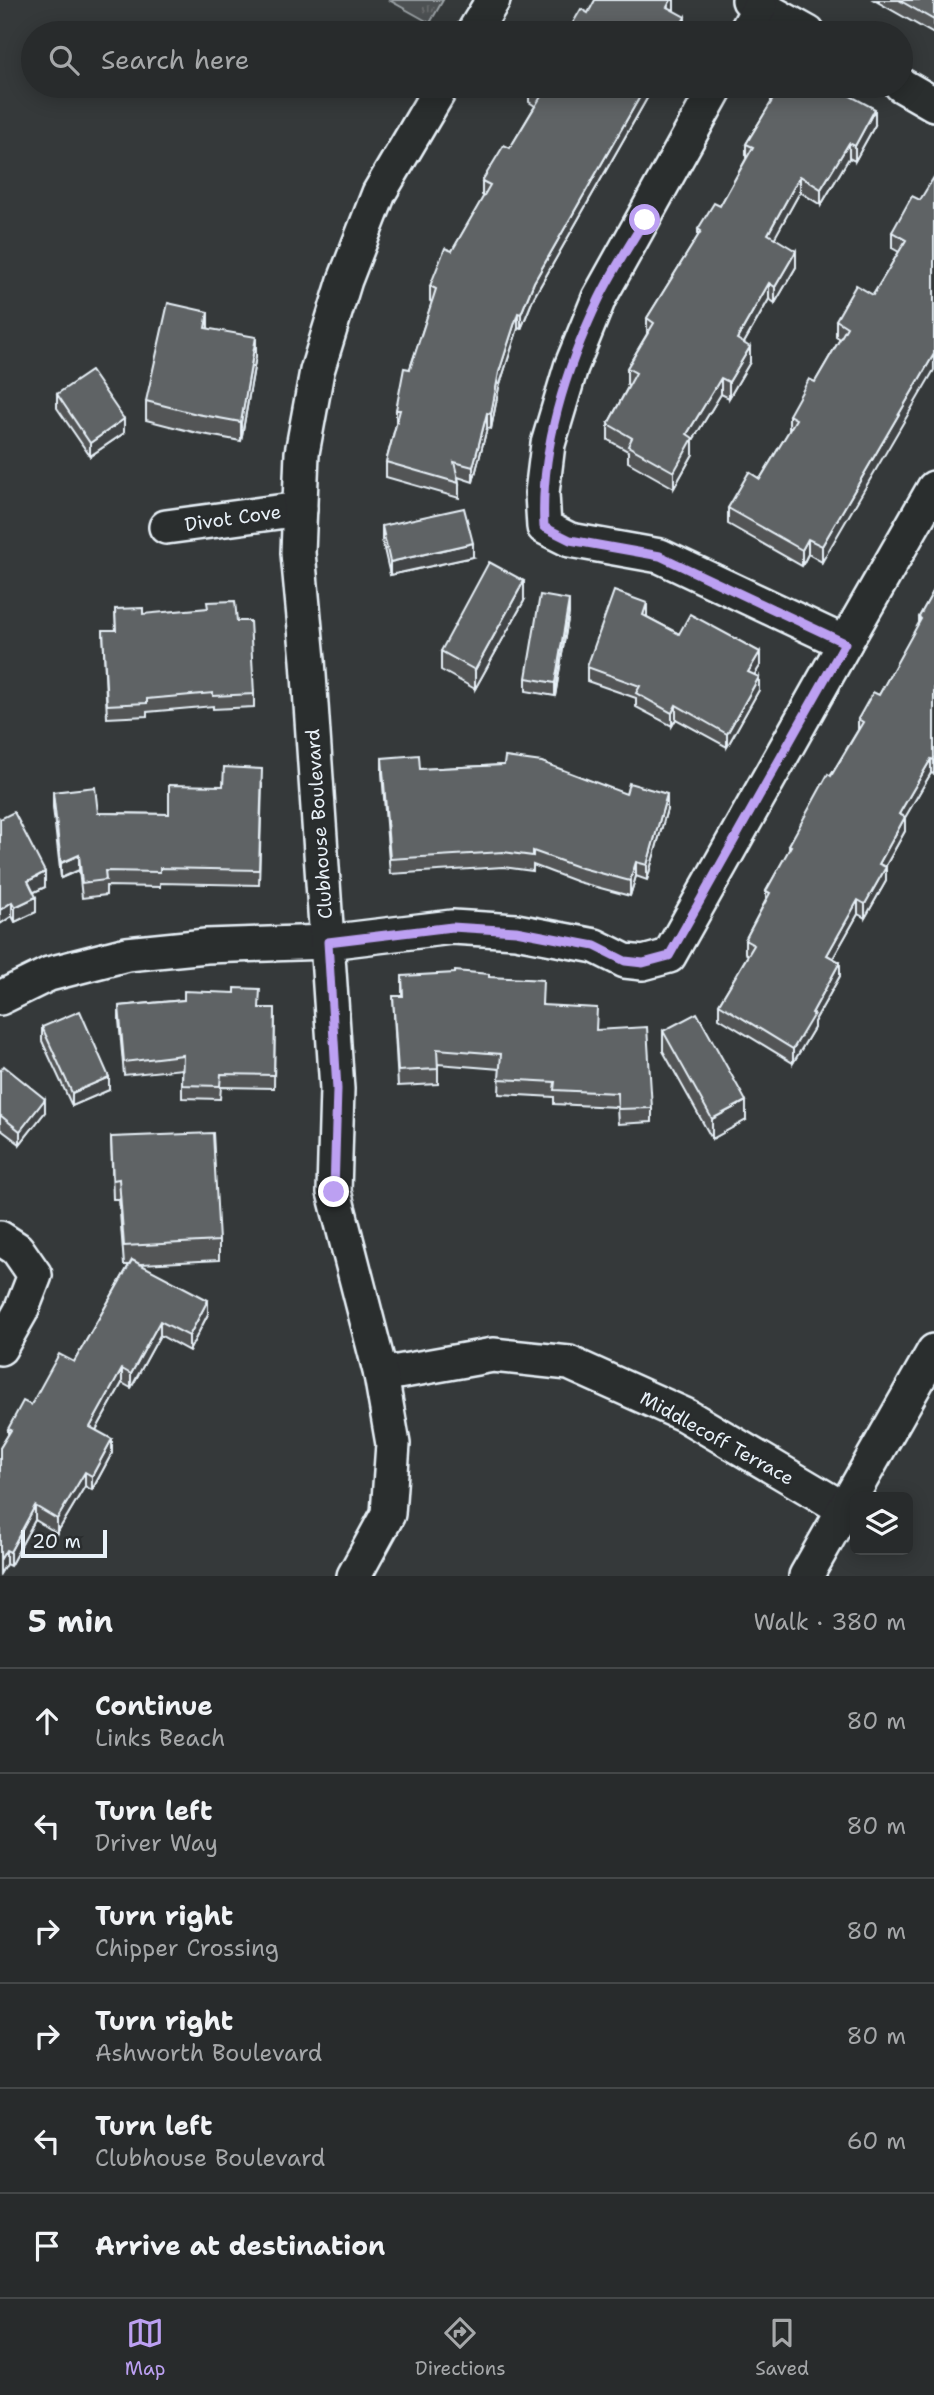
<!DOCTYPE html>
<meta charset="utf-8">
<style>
body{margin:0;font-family:"Shantell Sans",sans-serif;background:#343738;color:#f1f3f6}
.controls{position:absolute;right:21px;bottom:21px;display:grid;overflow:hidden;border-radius:10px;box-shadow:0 4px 18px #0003}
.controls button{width:63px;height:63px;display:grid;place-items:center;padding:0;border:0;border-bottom:2px solid #444748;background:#282b2c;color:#f1f3f6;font:35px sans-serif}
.scale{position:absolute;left:21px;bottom:18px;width:86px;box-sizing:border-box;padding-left:7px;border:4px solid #e8f1f8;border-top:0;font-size:19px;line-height:24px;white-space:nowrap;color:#e8f1f8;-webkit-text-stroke:5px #2a2d2e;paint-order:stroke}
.stop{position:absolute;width:21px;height:21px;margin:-16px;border:5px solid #bca0f2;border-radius:50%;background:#fff}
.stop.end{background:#bca0f2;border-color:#fff;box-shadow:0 2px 7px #0008}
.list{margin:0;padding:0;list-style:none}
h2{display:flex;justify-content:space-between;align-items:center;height:91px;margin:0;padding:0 28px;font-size:30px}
h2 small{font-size:23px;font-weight:400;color:#a5a7a9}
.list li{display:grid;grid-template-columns:46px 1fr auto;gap:21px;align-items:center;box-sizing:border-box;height:105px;padding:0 28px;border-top:2px solid #444748}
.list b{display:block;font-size:26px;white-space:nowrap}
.list p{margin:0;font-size:23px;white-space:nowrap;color:#a5a7a9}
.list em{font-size:23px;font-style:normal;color:#a5a7a9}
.icon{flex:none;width:38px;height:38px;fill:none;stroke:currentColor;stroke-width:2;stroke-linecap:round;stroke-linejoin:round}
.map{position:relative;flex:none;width:934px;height:1576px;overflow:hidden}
.search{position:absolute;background:#282b2c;box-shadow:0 4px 18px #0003;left:21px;right:21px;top:21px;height:77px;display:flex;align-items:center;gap:18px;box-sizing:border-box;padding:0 24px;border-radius:38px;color:#a5a7a9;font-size:26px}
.sheet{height:721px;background:#282b2c}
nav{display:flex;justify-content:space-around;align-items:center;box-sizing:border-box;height:98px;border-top:2px solid #444748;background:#282b2c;font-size:19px;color:#a5a7a9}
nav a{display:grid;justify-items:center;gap:4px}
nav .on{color:#bca0f2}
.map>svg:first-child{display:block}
.park{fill:url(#park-tufts);stroke:#9aa1a5;stroke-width:2}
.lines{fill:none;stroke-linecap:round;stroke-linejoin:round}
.minor-casing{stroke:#e8f1f8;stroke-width:38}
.minor{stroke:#2a2d2e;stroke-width:33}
.wall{fill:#525557;stroke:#e8f1f8;stroke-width:2}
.shaded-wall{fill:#424547;stroke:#e8f1f8;stroke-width:2}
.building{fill:#5f6365;stroke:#e8f1f8;stroke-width:2}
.route{stroke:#bca0f2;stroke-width:9}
.labels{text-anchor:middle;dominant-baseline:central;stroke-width:5;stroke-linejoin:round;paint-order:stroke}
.street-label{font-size:19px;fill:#e8f1f8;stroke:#2a2d2e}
</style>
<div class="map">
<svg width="934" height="1576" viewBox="0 0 934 1576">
<defs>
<pattern id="park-tufts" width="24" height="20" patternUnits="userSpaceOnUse" patternTransform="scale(1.75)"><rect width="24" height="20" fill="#4d5152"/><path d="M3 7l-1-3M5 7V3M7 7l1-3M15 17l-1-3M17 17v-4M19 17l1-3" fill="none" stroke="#676a6c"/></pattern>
</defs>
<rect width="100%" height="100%" fill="#35393a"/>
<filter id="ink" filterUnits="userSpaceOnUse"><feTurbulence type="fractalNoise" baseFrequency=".0143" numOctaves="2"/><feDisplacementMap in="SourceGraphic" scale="14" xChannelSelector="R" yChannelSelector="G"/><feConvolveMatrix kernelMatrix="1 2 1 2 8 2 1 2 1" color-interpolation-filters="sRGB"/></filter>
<g filter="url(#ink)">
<path class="park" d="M389,0h54l-13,23z"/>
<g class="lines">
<defs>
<g id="minor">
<path d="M749,0l59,33"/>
<path d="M473,33l20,-33"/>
<path d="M745,33l15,-27"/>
<path d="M901,85l33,19"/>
<path d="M717,86l-118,212 -28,69 -23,77 -6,49 2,34 26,13 90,16 185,87"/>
<path d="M166,527l134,-18"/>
<path d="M0,998l49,-24 78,-20 79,-8 122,-4 124,-15 64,4 79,15 30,15 18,2 26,-7 176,-313 89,-155"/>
<path d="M0,1238l17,11 18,26 -14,36 -21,37"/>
<path d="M381,1375l112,-20 76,8 116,52 159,94"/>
<path d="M354,1576l34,-62 5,-70 -12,-69 -47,-183 3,-103 -29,-429 -10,-107 4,-100 15,-82 28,-91 34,-87 63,-107"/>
<path d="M806,1576l128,-225"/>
</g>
</defs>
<use href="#minor" class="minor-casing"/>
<use href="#minor" class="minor"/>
</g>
<g class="wall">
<path d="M874,0h60v34z"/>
<path d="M654,86l-120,211 -13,32 -3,-1 -19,59 -8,42 -4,-1 -14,54 -15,-5 1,6v15l-73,-21v-15l10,-38v-14l36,-108 -2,-1v-15l22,-35 32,-55 -2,-1v-14l28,-33 25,-42 -6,-4v-14z"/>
<path d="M771,100l104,25 -20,36 -6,-3 -28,47 -21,-13 -26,46 22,29 -21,36 -6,-4 -25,44 6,19 -21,36 -8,-4 -28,46v14l-19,34 -46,-26v-11l-20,-11v-16l21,-39 -2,-1v-16l20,-34v-16l51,-82v-7l22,-23 26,-47v-15l25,-41z"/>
<path d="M920,200l-98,362 -14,-8 -6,12 -74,-42v-16l32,-29 29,-48v-16l26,-33 25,-43 -4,-3v-16l37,-25 26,-43 -7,-4v-16z"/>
<path d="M208,328l48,28 -15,85 -44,-8 -51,-13v-19z"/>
<path d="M57,394l67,39 -34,23 -33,-48z"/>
<path d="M382,526l91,31 -83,18 -8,-35z"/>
<path d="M934,590v184l-3,-1 -26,44v14l-20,36 1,14 -21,37 -7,-4 -25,44 7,18 -26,46v6l-21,35 -74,-45v-14l29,-49 -3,-2v-13l21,-40v-9l23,-41v-5l69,-115v-11l21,-24 40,-71v-7z"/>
<path d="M524,601l-49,88 -34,-19v-19z"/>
<path d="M115,609l28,5 94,7 17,73v13l-41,2v-3l-66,6v4l-40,2 -4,-88h13z"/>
<path d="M569,613l-14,83 -29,-5v-13z"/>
<path d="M647,617l32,17 81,32 -6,9 5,15 -32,57 -51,-28 -4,7 -36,-19v-9l-49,-17v-14z"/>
<path d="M382,758l38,11 84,-4 163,44 -20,71 -11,-4 -6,20 -52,-14 -45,-17v6l-30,-4 -113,7 -8,-101z"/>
<path d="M262,784l-3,101 -99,-2v4l-54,-1v9l-24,3 -3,-28 -18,8 -8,-71v-15l45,21 71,1 54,-28z"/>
<path d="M0,819l45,68 -11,5 2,20 -21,10 -3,-6 -12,8z"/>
<path d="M402,976l87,1 54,28 54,25 55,78v14l-34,2 -1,-17 -63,-3v-7l-55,-3 1,-25 -62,-5v20l-40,2 -5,-90h9z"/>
<path d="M184,1000l76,8h15l-1,80 -53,-1 -1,12 -38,-1v-29l-58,6 -5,-55v-14z"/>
<path d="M42,1027l67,63 -37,16 -30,-65z"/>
<path d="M663,1031l83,89 -34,19 -49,-88z"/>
<path d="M0,1071l45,41 -25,32 -20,-15z"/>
<path d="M111,1137l108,104v19l-79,4 68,50 -19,37 -29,-16 -29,53 -9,-5 -26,47 16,23 -20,37 -7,-4 -28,47 -22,-13 -25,46 -4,-2 -6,10v-126l8,-13v-6l66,-67 55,-97h-5l-5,-66h-6z"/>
</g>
<g class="shaded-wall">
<path d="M671,0h3v10l-7,-3z"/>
<path d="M685,17v15l-1,1h-8z"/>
<path d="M646,86h8l-120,211 -13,32v-15l13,-32z"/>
<path d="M875,109v16l-20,36v-15z"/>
<path d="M849,143v15l-28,47v-16z"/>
<path d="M800,176v16l-32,58v-16z"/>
<path d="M796,251v16l-21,36v-16z"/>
<path d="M769,283v16l-32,56v-16z"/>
<path d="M208,312v19l-3,-3z"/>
<path d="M518,313v15l-19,59 -8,42v-15l8,-42z"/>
<path d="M256,337v19l-15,85v-19z"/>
<path d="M750,347v15l-21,36v-16z"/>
<path d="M934,354v16l-112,192v-16z"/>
<path d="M721,378v16l-28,46v14l-19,34v-16l13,-38z"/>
<path d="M487,413v15l-14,54v-15z"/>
<path d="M124,419v14l-34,23v-13z"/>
<path d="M808,539v15l-6,12v-16z"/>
<path d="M473,543v14l-83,18v-13z"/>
<path d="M524,581v20l-49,88v-19z"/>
<path d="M569,600v13l-14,83v-13z"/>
<path d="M647,603v14l-4,12v-14z"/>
<path d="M760,652v14l-12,19v-13z"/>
<path d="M759,677v13l-32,57v-13z"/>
<path d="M676,705v14l-4,7v-13z"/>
<path d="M931,759v14l-32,55v-14z"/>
<path d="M667,794v15l-20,71v-15z"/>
<path d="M905,817v14l-26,47v-14z"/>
<path d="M79,855v15l-18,8v-15z"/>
<path d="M636,862v14l-6,20v-15z"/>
<path d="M886,867v14l-21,37v-14z"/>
<path d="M45,872v15l-17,8v-14z"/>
<path d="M36,897v15l-21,10v-15z"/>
<path d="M858,900v14l-31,55v-14z"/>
<path d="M12,902v14l-12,8v-14z"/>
<path d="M840,962v14l-26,46v6l-21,35v-14l19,-36z"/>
<path d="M109,1077v13l-37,16v-13z"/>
<path d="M45,1099v13l-25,32v-13z"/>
<path d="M746,1101v19l-34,19v-20z"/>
<path d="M208,1300v14l-19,37v-15z"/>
<path d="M160,1321v14l-29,53v-14z"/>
<path d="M122,1369v14l-32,58v-14z"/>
<path d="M112,1439v14l-20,37v-14z"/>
<path d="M85,1472v14l-28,47v-14z"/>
<path d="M35,1506v14l-25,46v-14z"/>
<path d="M6,1550v14l-6,10v-14z"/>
</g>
<g class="building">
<path d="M595,0h76l-4,7 18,10 -9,16h-109l14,-24 7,4z"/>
<path d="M899,0h35v20z"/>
<path d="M530,86h116l-112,196 -13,32 -3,-1 -19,59 -8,42 -4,-1 -14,54 -19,-5 5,21 -73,-21 14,-52h-4l8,-42 6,1 26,-80 -6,-3 15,-38 7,3 38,-66 -8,-4 22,-36 6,3 32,-53 -13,-7z"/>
<path d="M778,86h54l43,23 -20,37 -6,-3 -28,46 -21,-13 -32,58 28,17 -21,36 -6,-4 -32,56 13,8 -21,35 -8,-4 -34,56 6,4 -19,34 -46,-26 4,-8 -24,-14 28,-51 -9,-5 27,-45 -7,-5 54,-87 -3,-2 16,-26 6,3 33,-59 -7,-3 26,-43 -1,-1z"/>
<path d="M934,177v177l-112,192 -14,-7 -6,11 -74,-42 21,-36 11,7 36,-60 -7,-4 20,-36 6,3 32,-55 -11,-7 20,-35 17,10 33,-55 -14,-8 20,-36 8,4z"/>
<path d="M168,303l40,9 -3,16 51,9 -15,85 -44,-8 -51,-13z"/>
<path d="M91,371l33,48 -34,24 -33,-49z"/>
<path d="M464,508l9,35 -83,19 -8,-36z"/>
<path d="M489,562l35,19 -49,89 -34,-19z"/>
<path d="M934,590v170l-3,-1 -32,55 6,3 -26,47 7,3 -21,37 -7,-4 -31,55 13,7 -28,51 2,1 -21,35 -74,-45 35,-59 -9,-5 25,-47 -4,-2 25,-45 -2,-1 39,-71 3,2 32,-54 -5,-3 15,-27 6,3 42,-76 -2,-2z"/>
<path d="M614,591l33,12 -4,12 36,19 11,-20 70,38 -12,20 11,5 -32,57 -51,-29 -4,8 -36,-20 4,-7 -53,-19z"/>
<path d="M540,595l29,5 -14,83 -29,-5z"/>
<path d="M235,601l2,20h13l4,73 -41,2v-3l-66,6v4l-40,2 -4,-75h13l-1,-21 28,-1v6l65,-6 -1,-6z"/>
<path d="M419,755l1,14 84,-4 1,-8 37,5 84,32 3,-11 38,11 -20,71 -11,-3 -6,19 -52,-14 -45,-16v5l-30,-4 -113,7 -8,-101z"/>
<path d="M224,767l38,2 -3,101 -99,-2v4l-55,-1 1,9 -24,3 -3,-28 -18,8 -8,-71 42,-5 3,26 71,1v-29l54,1z"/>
<path d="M14,812l31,60 -17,9 8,16 -21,10 -3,-5 -12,8v-91z"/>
<path d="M455,971l34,3v3l54,3 -1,25 55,3 -1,22 51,-3 5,81 -34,1 -1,-16 -63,-3 1,-8 -56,-3 2,-25 -64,-5 1,20 -40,2 -5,-75h10l-1,-20 53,-3z"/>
<path d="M235,988l25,1 -1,19h16l-1,67 -53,-1 -1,12 -38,-1 1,-30 -59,7 -5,-56 65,-6v-9l51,2z"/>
<path d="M80,1011l29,66 -37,16 -30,-66z"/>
<path d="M697,1013l49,88 -34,18 -49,-88z"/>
<path d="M4,1066l41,33 -25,32 -20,-16v-44z"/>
<path d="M213,1133l6,108 -95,5 -5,-67 -6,1 -2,-43z"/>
<path d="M132,1260l76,40 -19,36 -29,-15 -29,53 -9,-5 -32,58 22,12 -20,37 -7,-4 -28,47 -22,-13 -25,46 -4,-2 -6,10v-112l11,-18 -3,-1 15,-28 8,4 28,-51 15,8z"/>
</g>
</g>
<g class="lines" filter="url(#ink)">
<path class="route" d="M334,1192l3,-103 -9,-147 124,-15 64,4 79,15 30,15 18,2 26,-7 176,-313 -185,-87 -90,-16 -26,-13c-4,-79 21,-157 55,-228 13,-27 30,-53 46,-79"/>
</g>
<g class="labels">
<g class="street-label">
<text transform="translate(233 518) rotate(-8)">Divot Cove</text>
<text transform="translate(319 824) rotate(-94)">Clubhouse Boulevard</text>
<text transform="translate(717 1438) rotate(29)">Middlecoff Terrace</text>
</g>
</g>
</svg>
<div class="controls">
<button><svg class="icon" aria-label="layers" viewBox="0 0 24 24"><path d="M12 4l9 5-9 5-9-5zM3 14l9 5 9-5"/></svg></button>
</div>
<div class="scale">20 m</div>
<div class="stop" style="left:645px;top:220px"></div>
<div class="stop end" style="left:334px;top:1192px"></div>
<div class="search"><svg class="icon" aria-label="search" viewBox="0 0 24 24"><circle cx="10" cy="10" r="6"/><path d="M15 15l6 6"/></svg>Search here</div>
</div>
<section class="sheet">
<h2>5 min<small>Walk · 380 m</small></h2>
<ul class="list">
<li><svg class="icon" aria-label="ahead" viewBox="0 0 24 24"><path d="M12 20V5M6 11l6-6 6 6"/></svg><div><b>Continue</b><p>Links Beach</p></div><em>80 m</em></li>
<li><svg class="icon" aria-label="left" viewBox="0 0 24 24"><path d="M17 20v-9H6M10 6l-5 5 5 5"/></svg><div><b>Turn left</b><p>Driver Way</p></div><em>80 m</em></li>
<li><svg class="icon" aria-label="right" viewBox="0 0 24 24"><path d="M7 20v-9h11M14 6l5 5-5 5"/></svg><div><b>Turn right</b><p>Chipper Crossing</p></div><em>80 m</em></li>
<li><svg class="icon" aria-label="right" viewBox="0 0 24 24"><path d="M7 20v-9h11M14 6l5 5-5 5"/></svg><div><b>Turn right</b><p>Ashworth Boulevard</p></div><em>80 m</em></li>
<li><svg class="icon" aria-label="left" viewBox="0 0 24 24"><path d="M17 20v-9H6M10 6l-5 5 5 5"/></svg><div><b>Turn left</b><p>Clubhouse Boulevard</p></div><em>60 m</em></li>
<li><svg class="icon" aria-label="arrive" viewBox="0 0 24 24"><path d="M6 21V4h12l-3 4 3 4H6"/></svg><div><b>Arrive at destination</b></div></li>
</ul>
</section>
<nav>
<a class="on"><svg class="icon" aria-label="map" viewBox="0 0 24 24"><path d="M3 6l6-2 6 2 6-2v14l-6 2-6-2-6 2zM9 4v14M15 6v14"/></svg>Map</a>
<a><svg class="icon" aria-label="directions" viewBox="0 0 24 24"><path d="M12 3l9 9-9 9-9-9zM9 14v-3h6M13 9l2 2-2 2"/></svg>Directions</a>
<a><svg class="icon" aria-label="saved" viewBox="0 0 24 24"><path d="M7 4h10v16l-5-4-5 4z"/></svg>Saved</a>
</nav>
